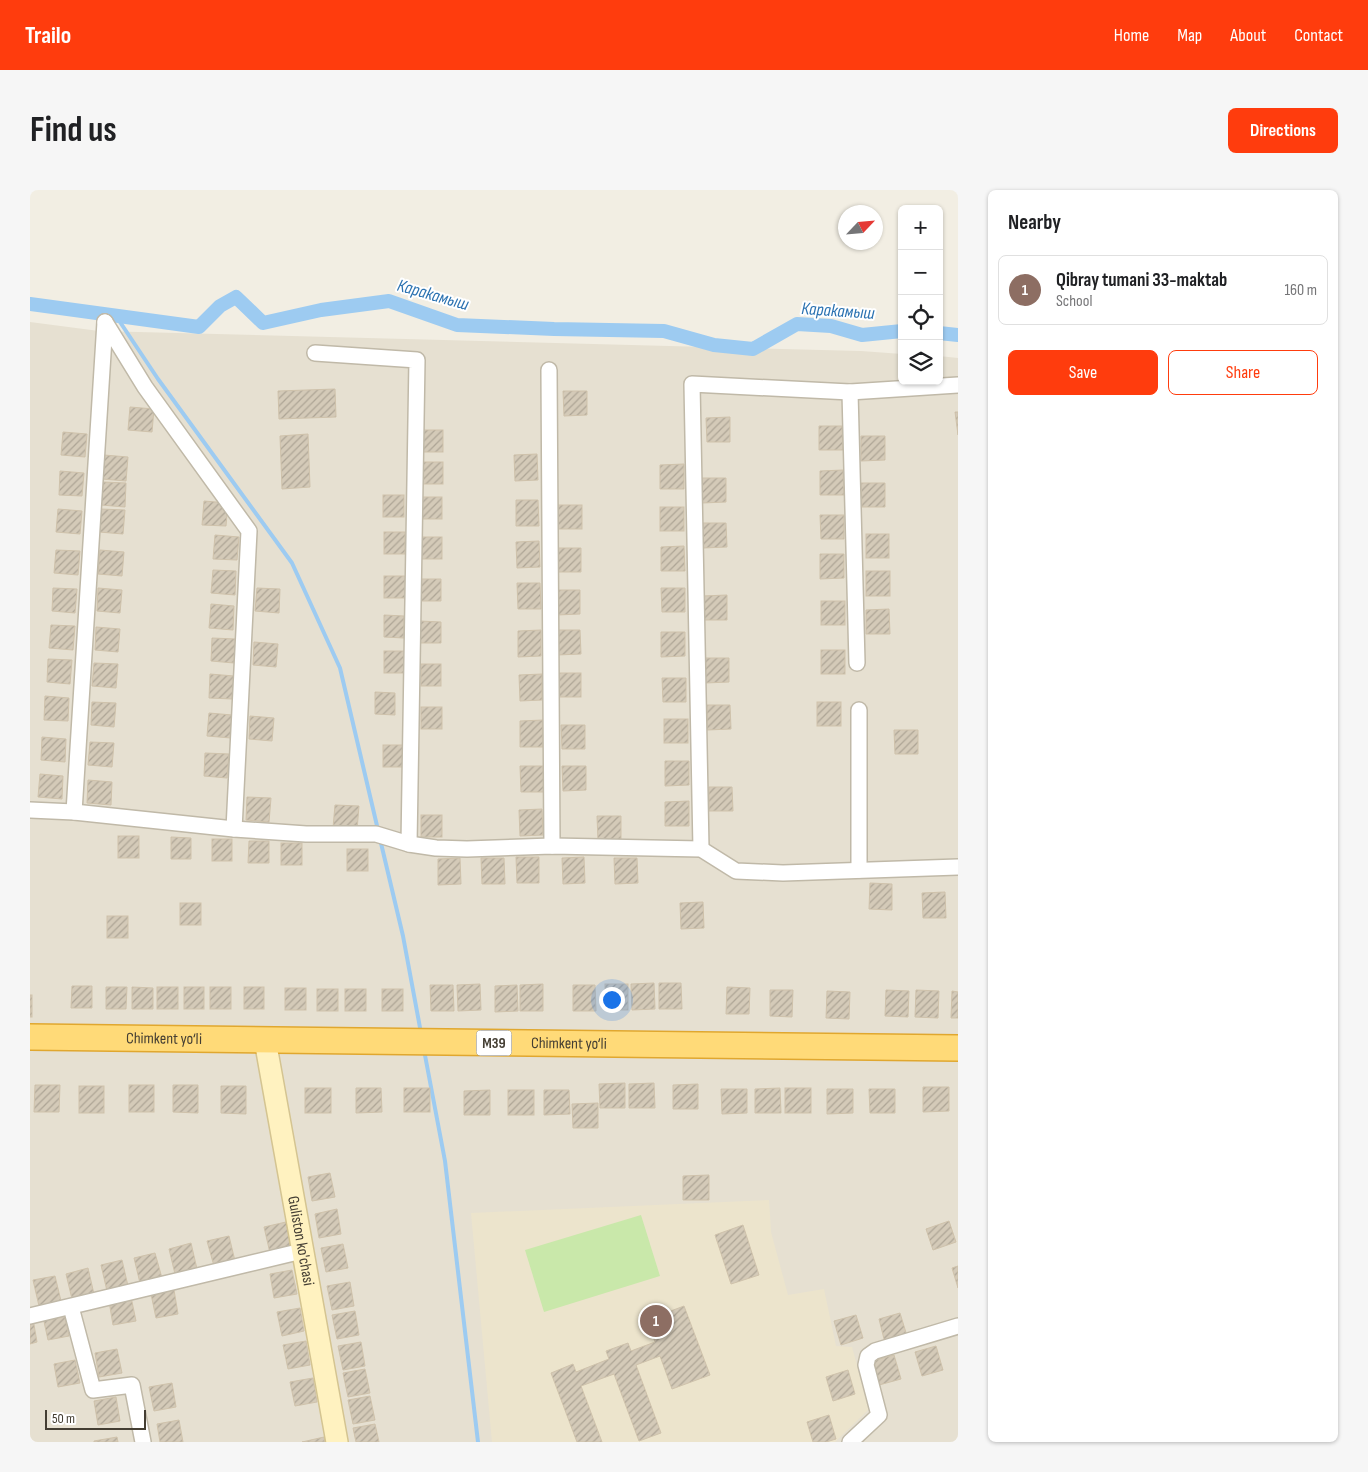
<!DOCTYPE html>
<meta charset="utf-8">
<style>
body{margin:0;font-family:"Sofia Sans Condensed",sans-serif;background:#f6f6f6;color:#202124}
.controls{position:absolute;right:15px;top:15px;display:grid;overflow:hidden;border-radius:8px;box-shadow:0 1px 4px #0004}
.controls button{width:45px;height:45px;display:grid;place-items:center;padding:0;border:0;border-bottom:1px solid #e0e0e0;background:#fff;color:#202124;font:25px sans-serif}
.compass{position:absolute;left:808px;top:15px;width:45px;height:45px;border-radius:50%;background:#fff;box-shadow:0 1px 4px #0004;rotate:64deg}
.scale{position:absolute;left:15px;bottom:12px;width:101px;box-sizing:border-box;padding-left:5px;border:2px solid #443e33;border-top:0;font-size:14px;line-height:18px;white-space:nowrap;color:#443e33;-webkit-text-stroke:4px #fff;paint-order:stroke}
.you{position:absolute;left:581px;top:809px;width:18px;height:18px;margin:-12px;border:4px solid #fff;border-radius:50%;background:#1a73e8;box-shadow:0 0 0 8px #1a73e833}
.badge{display:grid;place-items:center;width:32px;height:32px;border-radius:50%;background:#ff3c0d;color:#fff;font-size:16px;font-weight:700}
.pin{position:absolute;translate:-50% -50%;border:2px solid #fff;box-shadow:0 1px 5px #0006}
.list{margin:0;padding:0;list-style:none}
h2{display:flex;justify-content:space-between;align-items:center;height:65px;margin:0;padding:0 20px;font-size:21px}
h2 small{font-size:16px;font-weight:400;color:#757577}
.list li{display:grid;grid-template-columns:32px 1fr auto;gap:15px;align-items:center;box-sizing:border-box;height:70px;margin:0 10px 10px;padding:0 10px;border:1px solid #e0e0e0;border-radius:8px}
.list b{display:block;font-size:19px;white-space:nowrap}
.list p{margin:0;font-size:16px;white-space:nowrap;color:#757577}
.list em{font-size:16px;font-style:normal;color:#757577}
.actions{display:flex;gap:10px;padding:15px 20px}
.actions a{flex:1;padding:11px 0;border:1px solid #ff3c0d;border-radius:8px;text-align:center;font-size:18px;color:#ff3c0d}
.actions .main{background:#ff3c0d;color:#fff}
.icon{flex:none;width:28px;height:28px;fill:none;stroke:currentColor;stroke-width:2;stroke-linecap:round;stroke-linejoin:round}
.map{position:relative;flex:none;width:928px;height:1252px;overflow:hidden;border-radius:8px}
header{display:flex;align-items:center;gap:30px;box-sizing:border-box;height:70px;padding:0 25px;background:#ff3c0d;color:#fff}
header strong{font-size:24px}
nav{display:flex;gap:28px;margin-inline-start:auto;font-size:18px}
.intro{display:flex;align-items:center;justify-content:space-between;box-sizing:border-box;height:120px;padding:0 30px}
h1{margin:0;font-size:35px}
.button{padding:12px 22px;border-radius:8px;background:#ff3c0d;color:#fff;font-size:18px;font-weight:700}
main{display:flex;gap:30px;padding:0 30px}
aside{flex:1;background:#fff;border-radius:8px;box-shadow:0 1px 4px #0004}
.map>svg:first-child{display:block}
.residential{fill:#e6e0d1}
.education{fill:#ece4cc}
.grass{fill:#c9e8aa}
.lines{fill:none;stroke-linecap:round;stroke-linejoin:round}
.stream{stroke:#9dcbf1;stroke-width:4}
.canal{stroke:#9dcbf1;stroke-width:14}
.building{fill:url(#building-hatch);stroke:#cfc2ab}
.minor-casing{stroke:#c0b9a8;stroke-width:18}
.secondary-casing{stroke:#d4c491;stroke-width:24}
.trunk-casing{stroke:#e0a72f;stroke-width:28}
.minor{stroke:#fff;stroke-width:15}
.secondary{stroke:#fff2c0;stroke-width:21}
.trunk{stroke:#ffda78;stroke-width:25}
.labels{text-anchor:middle;dominant-baseline:central;stroke-width:4;stroke-linejoin:round;paint-order:stroke}
.shield{fill:#fff;stroke:#7c7870;stroke-width:1}
.shield-label{font-size:15px;font-weight:bold;fill:#443e33}
.street-label{font-size:16px;fill:#443e33;stroke:#fff}
.water-label{font-size:18px;font-style:italic;fill:#2b72b1;stroke:#fff}
</style>
<header>
<strong>Trailo</strong>
<nav><a>Home</a><a>Map</a><a>About</a><a>Contact</a></nav>
</header>
<div class="intro"><h1>Find us</h1><a class="button">Directions</a></div>
<main>
<div class="map">
<svg width="928" height="1252" viewBox="0 0 928 1252">
<defs>
<pattern id="building-hatch" width="6" height="6" patternUnits="userSpaceOnUse" patternTransform="scale(1.25)"><rect width="6" height="6" fill="#d4cab8"/><path d="M-1 1l2-2M0 6l6-6M5 7l2-2" fill="none" stroke="#aea596"/></pattern>
</defs>
<rect width="100%" height="100%" fill="#f2eee3"/>
<path class="residential" d="M0,132l69,9 762,20 41,3v27h37v-25l19,2v1084h-928z"/>
<path class="education" d="M739,1010l2,32 17,63 36,-6 12,57 16,1 17,62 -34,33h-343l-21,-229z"/>
<path class="grass" d="M611,1025l19,61 -116,36 -19,-62z"/>
<g class="lines">
<g class="stream">
<path d="M86,126l42,63 134,184 48,105 38,162"/>
<path d="M350,649l23,97 18,97"/>
<path d="M394,860l21,111 33,281"/>
</g>
<g class="canal">
<path d="M0,114l169,23 21,-21 16,-9 27,26 58,-13 68,-9 68,24 97,4 110,2 50,14 39,4 44,-25 34,2 31,9 40,-4"/>
<path d="M909,143l19,2"/>
</g>
</g>
<g class="building">
<path d="M305,199l1,28 -57,2 -1,-28z"/>
<path d="M533,201h24v24l-23,1z"/>
<path d="M100,217l24,2 -2,23 -24,-2z"/>
<path d="M925,222h3v23z"/>
<path d="M700,227v25h-23l-1,-24z"/>
<path d="M789,236h23l1,24h-24z"/>
<rect x="392" y="240" width="21" height="22"/>
<path d="M33,242l24,2 -2,23 -24,-2z"/>
<path d="M278,244l2,53 -28,2 -2,-53z"/>
<path d="M831,246h24v24l-24,1z"/>
<path d="M507,264l1,26 -23,1 -1,-26z"/>
<path d="M74,265l24,2 -2,24 -24,-2z"/>
<rect x="392" y="272" width="21" height="22"/>
<path d="M654,274v25h-24v-24z"/>
<path d="M813,280l1,25h-24v-24z"/>
<path d="M30,281l24,2 -2,23 -23,-1z"/>
<path d="M672,288h24v24l-24,1z"/>
<path d="M73,292l23,1 -1,24 -24,-2z"/>
<path d="M831,293h24v24h-23z"/>
<rect x="353" y="305" width="21" height="22"/>
<rect x="392" y="307" width="20" height="22"/>
<path d="M486,310h22l1,26h-23z"/>
<path d="M174,311l24,2 -2,23 -24,-1z"/>
<rect x="528" y="315" width="24" height="24"/>
<rect x="630" y="317" width="24" height="24"/>
<path d="M28,319l24,2 -2,23 -24,-2z"/>
<path d="M71,319l24,1 -2,24 -24,-2z"/>
<path d="M790,325h24v24h-23z"/>
<path d="M673,333h23l1,24 -24,1z"/>
<rect x="354" y="342" width="21" height="22"/>
<rect x="836" y="344" width="23" height="24"/>
<path d="M185,345l24,2 -2,23 -24,-1z"/>
<rect x="391" y="347" width="21" height="22"/>
<path d="M509,351l1,26 -23,1 -1,-26z"/>
<path d="M654,356l1,25h-24v-24z"/>
<path d="M527,358h24v24h-23z"/>
<path d="M26,360l24,1 -2,24 -24,-2z"/>
<path d="M70,360l24,2 -2,24 -24,-2z"/>
<path d="M790,364h24v24l-24,1z"/>
<path d="M183,380l23,1 -1,24 -24,-2z"/>
<rect x="836" y="381" width="24" height="25"/>
<rect x="354" y="386" width="21" height="22"/>
<path d="M391,389h20v22h-21z"/>
<path d="M487,393h23l1,26h-23z"/>
<path d="M23,398l24,1 -2,24 -23,-2z"/>
<path d="M68,398l24,2 -2,23 -23,-2z"/>
<path d="M227,398l23,1 -1,24 -24,-2z"/>
<path d="M631,398h24v24h-23z"/>
<path d="M527,400h23v24l-23,1z"/>
<path d="M697,405v25h-23l-1,-24z"/>
<rect x="791" y="411" width="24" height="24"/>
<path d="M181,414l23,2 -1,24 -24,-2z"/>
<path d="M859,419l1,25h-24v-24z"/>
<path d="M354,425l20,1v22l-20,-1z"/>
<path d="M390,431l21,1v21h-21z"/>
<path d="M21,435l24,1 -2,24 -24,-2z"/>
<path d="M66,437l24,2 -2,23 -23,-2z"/>
<path d="M511,440v26l-23,1v-26z"/>
<path d="M527,440h23l1,24 -24,1z"/>
<path d="M631,442h24v24l-24,1z"/>
<path d="M182,448l24,1 -2,24 -23,-2z"/>
<path d="M224,452l24,2 -2,23 -23,-2z"/>
<rect x="791" y="460" width="24" height="24"/>
<rect x="354" y="461" width="21" height="22"/>
<path d="M675,468h24v24l-24,1z"/>
<path d="M18,469l24,1 -2,24 -23,-2z"/>
<path d="M64,473l24,1 -2,24 -24,-2z"/>
<rect x="391" y="474" width="20" height="22"/>
<rect x="528" y="483" width="23" height="24"/>
<path d="M180,484l24,2 -2,23 -23,-1z"/>
<path d="M512,484v26l-22,1 -1,-26z"/>
<path d="M632,488h24v24h-23z"/>
<path d="M345,502l20,1v22l-20,-1z"/>
<path d="M15,506l24,2 -1,23 -24,-1z"/>
<path d="M62,512l24,1 -2,24 -23,-2z"/>
<rect x="787" y="512" width="24" height="24"/>
<path d="M677,515h23l1,24 -24,1z"/>
<rect x="391" y="517" width="21" height="22"/>
<path d="M179,523l23,2 -1,23 -24,-2z"/>
<path d="M220,526l24,2 -2,23 -23,-2z"/>
<rect x="634" y="529" width="24" height="24"/>
<path d="M513,530v27h-23v-26z"/>
<path d="M531,535h24v24h-23z"/>
<path d="M864,540h24v24h-23z"/>
<path d="M12,547l24,2 -1,23 -24,-2z"/>
<path d="M60,552l24,1 -2,24 -24,-2z"/>
<rect x="353" y="555" width="21" height="22"/>
<path d="M175,563l24,1 -2,24 -23,-2z"/>
<path d="M635,571h24v24l-24,1z"/>
<path d="M490,576h23l1,26h-23z"/>
<path d="M532,576h24v24l-23,1z"/>
<path d="M10,584l23,2 -1,23 -24,-2z"/>
<path d="M58,590l24,2 -1,23 -24,-2z"/>
<path d="M679,597h23l1,24h-24z"/>
<path d="M217,607l24,1 -2,24 -23,-2z"/>
<path d="M659,611v25h-24v-24z"/>
<path d="M305,615l24,1 -2,24 -24,-2z"/>
<path d="M512,619l1,26 -23,1 -1,-26z"/>
<rect x="391" y="625" width="21" height="22"/>
<path d="M567,626h24v24l-23,1z"/>
<rect x="88" y="646" width="21" height="22"/>
<path d="M141,647l20,1v21h-20z"/>
<rect x="182" y="649" width="20" height="22"/>
<path d="M219,651h20v22h-21z"/>
<rect x="251" y="653" width="21" height="22"/>
<rect x="317" y="659" width="21" height="22"/>
<path d="M486,667h23v26h-22z"/>
<path d="M554,667l1,26 -22,1 -1,-26z"/>
<path d="M430,668l1,26 -23,1v-26z"/>
<path d="M451,668h23l1,26h-23z"/>
<path d="M584,668h23l1,25 -23,1z"/>
<path d="M840,693l22,1v26l-23,-1z"/>
<path d="M915,702l1,26h-23l-1,-25z"/>
<path d="M673,712l1,26 -23,1 -1,-26z"/>
<rect x="150" y="713" width="21" height="22"/>
<rect x="77" y="726" width="21" height="22"/>
<path d="M624,793l1,26 -23,1 -1,-26z"/>
<path d="M629,793h22l1,26h-23z"/>
<path d="M450,794l1,26 -23,1 -1,-26z"/>
<path d="M513,794v27h-23v-26z"/>
<rect x="575" y="794" width="23" height="26"/>
<path d="M400,795h23l1,26h-23z"/>
<path d="M487,795l1,26 -23,1v-26z"/>
<path d="M543,795h22l1,26h-23z"/>
<path d="M42,796h20v22h-21z"/>
<path d="M76,797h21l-1,22h-20z"/>
<path d="M102,797l21,1v21h-21z"/>
<rect x="127" y="797" width="21" height="22"/>
<rect x="154" y="797" width="20" height="22"/>
<rect x="180" y="797" width="21" height="22"/>
<rect x="214" y="797" width="20" height="22"/>
<path d="M697,797l23,1 -1,26h-23z"/>
<rect x="255" y="798" width="21" height="22"/>
<rect x="287" y="799" width="21" height="22"/>
<rect x="315" y="799" width="21" height="22"/>
<rect x="352" y="799" width="21" height="22"/>
<path d="M740,800h23l-1,27 -22,-1z"/>
<path d="M856,800l23,1 -1,26 -23,-1z"/>
<path d="M886,800l23,1 -1,27 -23,-1z"/>
<path d="M797,801l23,1 -1,27 -23,-1z"/>
<path d="M922,801l6,1v26h-7z"/>
<rect x="0" y="805" width="2" height="22"/>
<path d="M595,893v25h-25l-1,-24z"/>
<path d="M624,893l1,25h-26v-24z"/>
<path d="M668,894v25h-25v-24z"/>
<path d="M5,895h25l-1,27h-25z"/>
<rect x="99" y="895" width="25" height="27"/>
<path d="M143,895h25v28l-25,-1z"/>
<rect x="49" y="896" width="25" height="27"/>
<path d="M191,896h25v28l-25,-1z"/>
<path d="M893,897h26v24l-26,1z"/>
<rect x="275" y="898" width="26" height="25"/>
<path d="M326,898h25l1,24 -26,1z"/>
<rect x="374" y="898" width="26" height="24"/>
<path d="M750,898l1,25h-26v-24z"/>
<rect x="755" y="898" width="26" height="25"/>
<path d="M691,899h26v24l-25,1z"/>
<path d="M797,899h26v24l-26,1z"/>
<path d="M839,899h26v24h-25z"/>
<path d="M460,900v25h-26v-24z"/>
<rect x="478" y="900" width="26" height="25"/>
<path d="M514,900h25l1,24 -26,1z"/>
<path d="M568,913v25h-25l-1,-24z"/>
<path d="M300,983l5,24 -23,4 -4,-24z"/>
<path d="M679,985v25h-26v-24z"/>
<path d="M307,1019l4,25 -22,4 -4,-24z"/>
<path d="M919,1031l7,21 -23,8 -7,-21z"/>
<path d="M256,1032l6,26 -22,5 -6,-26z"/>
<path d="M713,1035l16,50 -28,9 -16,-49z"/>
<path d="M199,1046l6,25 -21,5 -7,-25z"/>
<path d="M161,1053l6,26 -22,5 -6,-25z"/>
<path d="M313,1054l5,24 -22,4 -5,-24z"/>
<path d="M125,1063l7,25 -22,5 -6,-25z"/>
<path d="M92,1070l6,26 -21,5 -6,-26z"/>
<path d="M928,1076v22l-6,-20z"/>
<path d="M58,1078l6,26 -22,5 -6,-25z"/>
<path d="M262,1080l5,24 -23,4 -4,-24z"/>
<path d="M25,1086l6,25 -22,5 -6,-26z"/>
<path d="M320,1092l4,24 -22,4 -5,-24z"/>
<path d="M144,1100l4,24 -22,4 -5,-24z"/>
<path d="M101,1107l5,24 -23,4 -4,-24z"/>
<path d="M654,1116l26,69 -38,14 -12,-33 -24,9 25,68 -22,8 -25,-67 -33,12 21,56h-25l-26,-69 22,-9 3,8 33,-13 -3,-8 22,-8 3,8 24,-9 -8,-22z"/>
<path d="M270,1118l4,23 -22,5 -5,-24z"/>
<path d="M325,1121l4,24 -22,4 -5,-24z"/>
<path d="M34,1123l5,23 -21,4 -5,-23z"/>
<path d="M870,1123l7,23 -22,7 -6,-24z"/>
<path d="M826,1125l7,23 -22,7 -7,-24z"/>
<path d="M3,1129l4,23 -7,2v-24z"/>
<path d="M276,1151l4,24 -22,4 -5,-24z"/>
<path d="M331,1152l4,24 -22,4 -5,-24z"/>
<path d="M906,1156l7,24 -21,6 -7,-24z"/>
<path d="M87,1159l5,24 -23,4 -4,-24z"/>
<path d="M864,1165l7,24 -22,6 -7,-24z"/>
<path d="M45,1170l5,23 -22,4 -4,-23z"/>
<path d="M335,1179l5,24 -22,4 -5,-24z"/>
<path d="M818,1180l7,24 -22,7 -7,-24z"/>
<path d="M283,1188l4,24 -22,4 -5,-24z"/>
<path d="M142,1193l4,24 -22,4 -5,-24z"/>
<path d="M340,1206l5,24 -22,4 -5,-24z"/>
<path d="M86,1207l4,24 -22,4 -4,-24z"/>
<path d="M799,1225l7,24 -10,3h-13l-6,-20z"/>
<path d="M149,1230l4,22h-23l-3,-18z"/>
<path d="M345,1234l4,18h-23l-3,-14z"/>
<path d="M87,1247l1,5h-24v-1z"/>
<path d="M294,1247l1,5h-23z"/>
</g>
<g class="lines">
<defs>
<g id="minor">
<path d="M75,132l40,65 104,144 -15,298"/>
<path d="M285,163l102,7 -8,484"/>
<path d="M519,180l3,476"/>
<path d="M820,202l7,271"/>
<path d="M0,620l44,2 160,17 72,5h70l33,10 27,4 31,1 85,-3 149,3 35,22 47,2 175,-6"/>
<path d="M44,622l31,-490"/>
<path d="M671,659l-9,-465 158,8 108,-7"/>
<path d="M829,680v-160"/>
<path d="M41,1117l22,83 39,-5 11,57"/>
<path d="M0,1126l272,-65"/>
<path d="M820,1252l29,-27 -13,-50 2,-9 7,-5 83,-25"/>
</g>
<g id="secondary">
<path id="s1" d="M235,850l72,402"/>
</g>
<g id="trunk">
<path id="s2" d="M0,847l928,11"/>
</g>
</defs>
<use href="#minor" class="minor-casing"/>
<use href="#secondary" class="secondary-casing"/>
<use href="#trunk" class="trunk-casing"/>
<use href="#minor" class="minor"/>
<use href="#secondary" class="secondary"/>
<use href="#trunk" class="trunk"/>
</g>
<g class="labels">
<rect class="shield" x="446.5" y="840.5" width="35" height="25" rx="4"/>
<g class="shield-label">
<text x="464" y="853">M39</text>
</g>
<g class="street-label">
<text stroke="none"><textPath href="#s2" startOffset="134">Chimkent yo‘li</textPath></text>
<text stroke="none"><textPath href="#s2" startOffset="539">Chimkent yo‘li</textPath></text>
<text stroke="none"><textPath href="#s1" startOffset="204">Guliston ko'chasi</textPath></text>
</g>
<g class="water-label">
<text transform="translate(403 105) rotate(16)">Каракамыш</text>
<text transform="translate(808 121) rotate(4)">Каракамыш</text>
</g>
</g>
</svg>
<div class="controls">
<button>+</button>
<button>−</button>
<button><svg class="icon" aria-label="locate" viewBox="0 0 24 24"><circle cx="12" cy="12" r="6"/><path d="M12 2v4M12 18v4M2 12h4M18 12h4"/></svg></button>
<button><svg class="icon" aria-label="layers" viewBox="0 0 24 24"><path d="M12 4l9 5-9 5-9-5zM3 14l9 5 9-5"/></svg></button>
</div>
<svg class="compass" viewBox="-18 -18 36 36"><path d="M0-13l5 13h-10z" fill="#e53935"/><path d="M0 13l5-13h-10z" fill="#757577"/></svg>
<div class="scale">50 m</div>
<div class="you"></div>
<div class="pin badge" style="left:626px;top:1131px;background:#8d6e63">1</div>
</div>
<aside>
<h2>Nearby<small></small></h2>
<ul class="list">
<li><span class="badge" style="background:#8d6e63">1</span><div><b>Qibray tumani 33-maktab</b><p>School</p></div><em>160 m</em></li>
</ul>
<div class="actions"><a class="main">Save</a><a>Share</a></div>
</aside>
</main>
